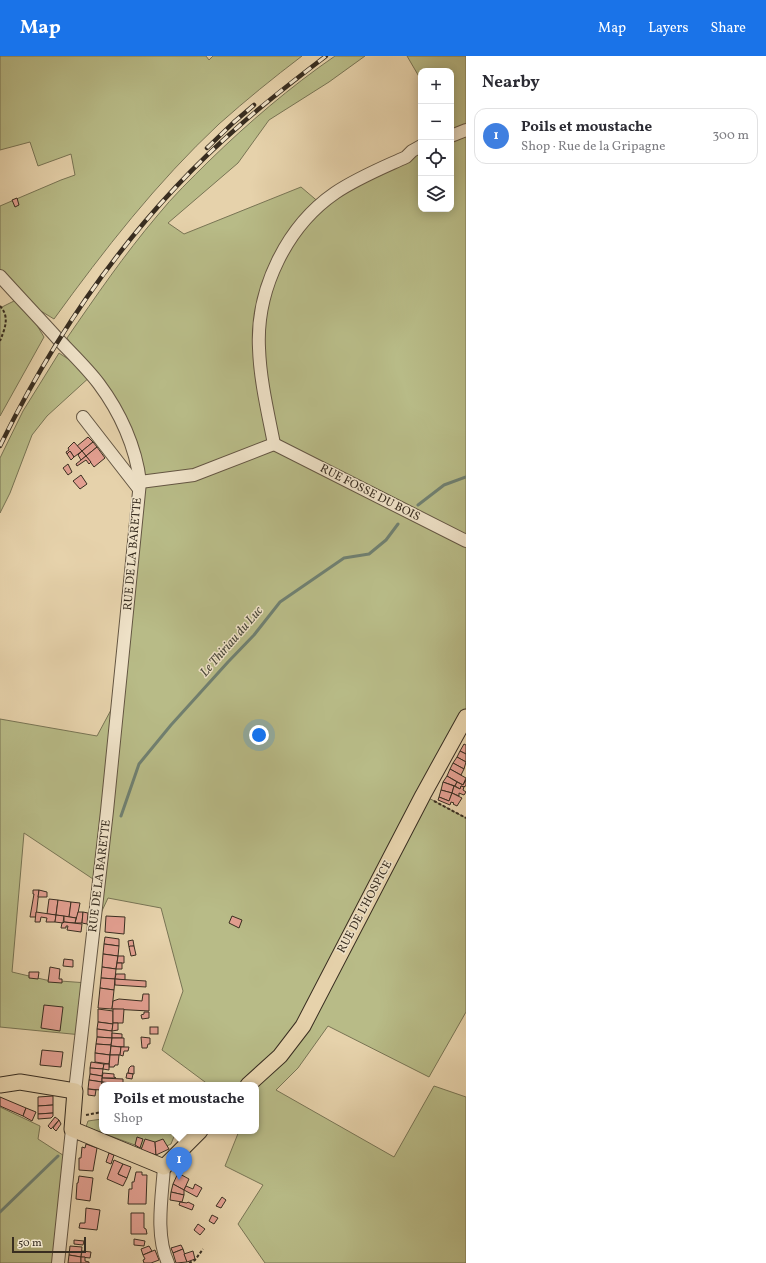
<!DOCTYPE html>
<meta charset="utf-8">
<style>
body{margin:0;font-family:Vollkorn,serif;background:#f2f2f3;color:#2b2b33}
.controls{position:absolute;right:12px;top:12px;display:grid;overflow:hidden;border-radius:8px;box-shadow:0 2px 10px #0003}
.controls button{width:36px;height:36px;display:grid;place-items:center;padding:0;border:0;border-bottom:1px solid #e1e1e2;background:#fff;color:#2b2b33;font:20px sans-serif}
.scale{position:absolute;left:12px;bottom:10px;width:74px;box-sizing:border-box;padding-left:4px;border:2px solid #382d20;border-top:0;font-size:11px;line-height:14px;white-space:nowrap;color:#382d20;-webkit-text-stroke:3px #efe2c8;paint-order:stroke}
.you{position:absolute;left:259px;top:679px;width:14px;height:14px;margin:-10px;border:3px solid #fff;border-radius:50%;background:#1a73e8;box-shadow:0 0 0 6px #1a73e833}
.badge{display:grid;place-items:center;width:26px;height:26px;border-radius:50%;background:#1a73e8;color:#fff;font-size:13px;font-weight:700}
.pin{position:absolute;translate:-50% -33px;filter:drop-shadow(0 1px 2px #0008)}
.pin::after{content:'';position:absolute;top:21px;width:14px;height:12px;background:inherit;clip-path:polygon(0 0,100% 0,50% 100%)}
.popup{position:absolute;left:99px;top:1026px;width:160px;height:52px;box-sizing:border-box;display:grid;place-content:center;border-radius:8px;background:#fff;filter:drop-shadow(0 1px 3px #0005);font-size:13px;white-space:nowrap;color:#7c7c81}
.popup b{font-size:15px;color:#2b2b33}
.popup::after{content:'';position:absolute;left:50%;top:100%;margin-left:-8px;border:8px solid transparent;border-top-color:#fff}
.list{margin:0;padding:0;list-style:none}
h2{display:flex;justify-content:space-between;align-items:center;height:52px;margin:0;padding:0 16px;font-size:17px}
h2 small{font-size:13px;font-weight:400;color:#7c7c81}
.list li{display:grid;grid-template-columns:26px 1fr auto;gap:12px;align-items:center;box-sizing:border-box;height:56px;margin:0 8px 8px;padding:0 8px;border:1px solid #e1e1e2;border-radius:12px}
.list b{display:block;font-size:15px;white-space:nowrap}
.list p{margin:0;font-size:13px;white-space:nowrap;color:#7c7c81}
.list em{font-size:13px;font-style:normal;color:#7c7c81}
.icon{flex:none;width:22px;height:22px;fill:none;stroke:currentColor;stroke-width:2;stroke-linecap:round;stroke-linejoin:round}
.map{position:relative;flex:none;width:466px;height:1207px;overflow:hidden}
header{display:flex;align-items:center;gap:24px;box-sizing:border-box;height:56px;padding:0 20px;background:#1a73e8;color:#fff}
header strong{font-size:19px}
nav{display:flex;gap:22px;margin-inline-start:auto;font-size:14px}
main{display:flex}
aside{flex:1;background:#fff}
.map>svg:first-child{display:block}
.green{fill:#b8bb87;stroke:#787454}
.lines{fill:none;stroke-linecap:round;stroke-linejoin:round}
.stream{stroke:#708071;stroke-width:3}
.building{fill:#e39f91;stroke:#382d20}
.minor-casing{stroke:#645643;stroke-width:14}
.major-casing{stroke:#382d20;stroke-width:17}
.path{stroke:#382d20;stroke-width:2;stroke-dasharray:3 2;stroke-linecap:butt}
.minor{stroke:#efe2c8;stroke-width:12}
.major{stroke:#e6d2ab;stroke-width:15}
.rail-casing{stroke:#382d20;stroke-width:4.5}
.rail{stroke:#efe2c8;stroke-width:3;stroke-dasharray:9;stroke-linecap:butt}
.labels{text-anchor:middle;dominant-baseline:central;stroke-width:3;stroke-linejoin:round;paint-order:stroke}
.street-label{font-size:12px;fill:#382d20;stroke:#efe2c8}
.water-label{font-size:13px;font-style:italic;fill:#4b493b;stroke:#efe2c8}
</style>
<header>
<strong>Map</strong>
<nav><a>Map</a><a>Layers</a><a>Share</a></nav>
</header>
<main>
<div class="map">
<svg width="466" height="1207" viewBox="0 0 466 1207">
<rect width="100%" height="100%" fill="#e6d2ab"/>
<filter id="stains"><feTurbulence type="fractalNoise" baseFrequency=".005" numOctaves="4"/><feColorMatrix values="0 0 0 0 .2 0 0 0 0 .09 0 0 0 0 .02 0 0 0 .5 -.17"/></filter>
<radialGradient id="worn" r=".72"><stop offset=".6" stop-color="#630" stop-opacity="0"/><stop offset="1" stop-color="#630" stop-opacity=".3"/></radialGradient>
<g class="green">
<path d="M0,0h206l3,4 4,-4h89c-29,22 -56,44 -83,68 -62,58 -115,126 -165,195l-33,-20 23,38 -44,79v-108l20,-10 -20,-22v-70l61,-26 14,-5 -4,-21 -33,12 -8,-24 -30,8z"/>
<path d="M335,0h30l-36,26 -60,38 -31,43 -70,60 16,11 117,-47 20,17 100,-58v63h30v-138h-30v9l-14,-24h59v661l-43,78 43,23v194l-37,65 -101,-51 -30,42 -22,22 118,67 40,-71 32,11v166h-201l-27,-39 25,-39 -38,-19 14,-35h17v-46h-47l-47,-35 21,-59 -22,-83 -53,-10 -14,30 5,-45 -75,-50 -12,139 34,8 42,3 -6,52 -82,-8v-308l97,17 22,-41 19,-230 -46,-90 -45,41 -15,19 -22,58 -10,20v-55l23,-47 36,-58 32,21 -24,-36c29,-42 57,-83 90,-122 16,-20 34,-37 52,-55 39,-38 81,-74 126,-105z"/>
<path d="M0,1051l40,19 -2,13 31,20 -11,104h-58z"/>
<path d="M102,1063v12h65l8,3 -4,10 -17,8 -68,-25 2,-6z"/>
</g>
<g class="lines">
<g class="stream">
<path d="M418,449l26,-20 22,-8"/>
<path d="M121,760l18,-52 32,-39 57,-63 26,-27 26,-33 64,-44 25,-4 17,-14 12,-16"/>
<path d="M0,1156l58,-56"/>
</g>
</g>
<g class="building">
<path d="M17,142l2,7 -4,2 -3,-7z"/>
<path d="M88,381l5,5 -11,9 -5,-5z"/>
<path d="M74,386l8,9 -8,6 -4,-6 -3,3 -1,-2 3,-2 -1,-2z"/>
<path d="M93,386l4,5 -11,9 -4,-5z"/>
<path d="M97,391l8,11 -11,9 -8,-11z"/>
<path d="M70,395l4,6 -3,3 -4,-6z"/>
<path d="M82,395l4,5 -5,4 -3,-5z"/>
<path d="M86,400l5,6 -2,2 -3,-4 -9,6 -1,-2z"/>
<path d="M68,408l4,8 -4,3 -5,-7z"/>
<path d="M81,419l6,9 -7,5 -7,-8z"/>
<path d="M464,688l2,1v9l-6,-3z"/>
<path d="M460,695l6,3v8l-9,-5z"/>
<path d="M457,701l9,5 -2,7 -11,-6z"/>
<path d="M453,707l11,6 -3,6 -11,-6z"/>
<path d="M450,713l16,9 -3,7 -16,-9z"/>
<path d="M447,720l10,6 -2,4 -12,-4z"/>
<path d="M466,724v6h-1l-1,1 -3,-1 -1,3 -5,-3 2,-4 6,3z"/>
<path d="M443,726l11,4 -2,7 -11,-3z"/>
<path d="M454,730l6,3 1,-3 3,1 -1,3 3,2 -2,3 -5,-2v3l-7,-3z"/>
<path d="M441,734l11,3 -3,8 -10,-4z"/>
<path d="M452,737l10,5 -5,8 -4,-2 1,-1 -3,-1 -1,3 -12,-5 1,-3 10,4z"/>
<path d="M33,834h6l-3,27h-6l4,-23h-1z"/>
<path d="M39,834l8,2v5h-9z"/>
<path d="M49,843l9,1 -2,15 -9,-1z"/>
<path d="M58,844l13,2 -2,15 -13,-2z"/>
<path d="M71,846l9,1 -3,15 -8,-1z"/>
<path d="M36,856l20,3 -1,7h-9l1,-4 -6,-1 -1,5h-5z"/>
<path d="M78,856h5l-1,11h-7z"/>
<path d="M83,856l5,1 -1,11 -5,-1z"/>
<path d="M56,859l8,1 -1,7 -8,-1z"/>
<path d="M64,860l12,2 -1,5 -11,-1z"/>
<path d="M106,860l19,1 -1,17 -19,-2z"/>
<path d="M232,860l10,4 -3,8 -10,-5z"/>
<path d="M64,866l18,2 -1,8 -14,-2 1,-4h-2v2h-5l1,-5h1z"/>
<path d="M105,881l14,2v7l-15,-2z"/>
<path d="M133,884l1,6 -5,1 -1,-6z"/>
<path d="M104,888l15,2 -1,10 -15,-2z"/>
<path d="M130,890h4l2,9 -5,1 -2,-9z"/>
<path d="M103,898l15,2 -2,13 -14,-2z"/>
<path d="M118,900h6v7h-7z"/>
<path d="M64,903l9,1v7l-10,-1z"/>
<path d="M117,907h5v6h-6z"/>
<path d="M50,911l10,2 -1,10h3v4l-14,-1z"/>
<path d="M102,911l14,2 -1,10 -14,-1z"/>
<path d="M29,916h10l-1,7 -9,-1z"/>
<path d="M116,918h9v6l-10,-1z"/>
<path d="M101,922l14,1 -1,11 -14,-2z"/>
<path d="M115,923l31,2v6l-31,-2z"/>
<path d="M100,932l14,2 -2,19 -14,-1z"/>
<path d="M143,938h6v17l-37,-2 1,-8 6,-2 23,2z"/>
<path d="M44,949l19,2 -3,24 -19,-3z"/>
<path d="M98,953l15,2v13l-15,-2z"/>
<path d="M113,953h11l-1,14h-10z"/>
<path d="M144,956h5v6l-7,1 -1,-4 3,-1z"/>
<path d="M98,966l15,2 -1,7 -15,-2z"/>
<path d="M113,967h5v7l-6,1z"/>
<rect x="150" y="971" width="8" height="7"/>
<path d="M97,973l15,2v7l-15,-1z"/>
<path d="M112,977l10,1v4h-10z"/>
<path d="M97,981l15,1 -1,7 -15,-1z"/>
<path d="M141,981l9,1v6h-2l-1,4h-5z"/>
<path d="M112,982h12v9l-13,-1z"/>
<path d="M96,988l15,1 -1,10 -15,-2z"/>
<path d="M111,990l10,1 -1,8h-10z"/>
<path d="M121,991h8l-1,4h-4l-1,5 -3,-1z"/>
<path d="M42,994l21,2 -2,15 -21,-2z"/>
<path d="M95,997l15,2 -1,9 -14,-2z"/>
<path d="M110,999h9l-1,10h-3l-1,2h-5z"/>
<path d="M91,1006l13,2 -1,5 -13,-1z"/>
<path d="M104,1008h5v6l-6,-1z"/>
<path d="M131,1010h3v8l-6,-1 1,-5z"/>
<path d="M90,1012l13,1 -1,7 -12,-2z"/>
<path d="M103,1017l11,1v3l2,1h-14z"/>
<path d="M127,1017l6,1 -1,5 -6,-1z"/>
<path d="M90,1018l12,2v6l-13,-2z"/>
<path d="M102,1022l21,1v5l-21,-2z"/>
<path d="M89,1024l13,2 -1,8 -13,-1z"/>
<path d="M102,1026l14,2 -1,1h-13v5h-1z"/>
<path d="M88,1033l8,1 -1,6 -7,-1z"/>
<path d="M53,1040v9l-15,1v-9z"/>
<path d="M0,1041l26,11 -3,8 -23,-10z"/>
<path d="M53,1049v8l-15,1v-8z"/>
<path d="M26,1052l10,4 -4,9 -9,-5z"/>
<path d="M53,1057v3l-2,2 -13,1v-5z"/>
<path d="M55,1061l4,3 -8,9 -3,-3z"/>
<path d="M59,1064l2,4 -5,7 -3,-3z"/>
<path d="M137,1081l6,2 -3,9 -5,-3z"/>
<path d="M145,1083l10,3 1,13 -15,-5z"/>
<path d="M163,1083l6,10 -13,6 -1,-13z"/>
<path d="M86,1088l11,4 -4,23 -14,-1v-12h2l1,-11 3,1z"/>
<path d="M109,1097l5,2 -3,9 -5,-2z"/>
<path d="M114,1104l9,4 -5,10 9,4 -4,8 -16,-7z"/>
<path d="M123,1108l8,3 -4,11 -9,-4z"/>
<path d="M136,1116h6v3h5l-1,29h-18l1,-15h3v-7h2z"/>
<path d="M178,1117l11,6 -5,11 -11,-6z"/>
<path d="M79,1120l14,2 -3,23 -14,-2 1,-16h1z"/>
<path d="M173,1128l11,6v5l-13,-3z"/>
<path d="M195,1128l7,4 -5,9 -13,-7 2,-4 7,3z"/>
<path d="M171,1136l13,3 -2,7 -12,-2z"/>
<path d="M222,1141l4,3 -5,8 -5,-2z"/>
<path d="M180,1146l7,1 1,-1 6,3 -2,5 -13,-5z"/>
<path d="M86,1152l14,2 -3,20 -18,-2 1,-5h5z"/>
<path d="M131,1157h13v15l2,1 1,5h-16z"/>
<path d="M212,1159l6,3 -4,6 -5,-3z"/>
<path d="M198,1168l7,5 -5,6 -6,-5z"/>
<path d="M134,1183l11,2 -1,5 -10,-1z"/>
<path d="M74,1184l10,1 -1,4 -9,-1z"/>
<path d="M181,1189l2,4 -10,4 -2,-5z"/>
<path d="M70,1190l12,1 -1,10 -12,-2z"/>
<path d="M149,1190l3,5 -9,4 -2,-6z"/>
<path d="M183,1193l4,13 -11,1 -3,-10z"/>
<path d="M155,1194l4,10 -8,3h-7l-1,-3 2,-1 -2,-4z"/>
<path d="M82,1195l9,1 -1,6 -9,-1z"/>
<path d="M193,1195l2,8 -8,3 -3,-8z"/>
<path d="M69,1199l12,2v6h-13z"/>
<path d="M81,1201h4v4l4,1v1h-8z"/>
</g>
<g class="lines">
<defs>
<g id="minor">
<path d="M451,80l15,-6"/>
<path d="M0,220c19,21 39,42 58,63 14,15 29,29 41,45 21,28 37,63 41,98l-33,329 -32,280"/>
<path d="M83,361l56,72"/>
<path d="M274,388c-6,-31 -14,-64 -15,-96 -3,-59 28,-122 76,-155 22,-15 47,-25 71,-36l6,-6 9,-5"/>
<path d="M274,388l192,97"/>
<path d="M140,426l54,-7 80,-31"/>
<path d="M164,1111c-2,30 -9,68 4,96"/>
<path d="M58,1207l14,-134"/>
</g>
<g id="major">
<path d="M0,1029l20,-3 55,9 -3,38 92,38 36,-36"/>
<path d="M248,1029l32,-29 23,-30 120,-231 43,-78"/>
</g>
</defs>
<use href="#minor" class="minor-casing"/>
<use href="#major" class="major-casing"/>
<g class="path">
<path d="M0,250c10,11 5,22 0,35"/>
<path d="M434,745l32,17"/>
<path d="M86,1059l16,-3"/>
<path d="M189,1207l6,-3 8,-11"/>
</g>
<use href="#minor" class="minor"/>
<use href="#major" class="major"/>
<defs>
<g id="rail">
<path d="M207,92l27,-26 20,-17"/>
<path d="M0,390c59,-120 138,-232 239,-320 28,-25 57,-47 87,-70"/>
</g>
</defs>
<use href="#rail" class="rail-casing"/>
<use href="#rail" class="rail"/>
</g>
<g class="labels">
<g class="street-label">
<text transform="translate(370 437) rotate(27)">RUE FOSSE DU BOIS</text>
<text transform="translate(133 498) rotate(-85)">RUE DE LA BARETTE</text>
<text transform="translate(100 820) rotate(-83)">RUE DE LA BARETTE</text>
<text transform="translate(365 851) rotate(-62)">RUE DE L'HOSPICE</text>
</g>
<g class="water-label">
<text transform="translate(232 586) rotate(-49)">Le Thiriau du Luc</text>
</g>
</g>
<rect width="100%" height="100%" filter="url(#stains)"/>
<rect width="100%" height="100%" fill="url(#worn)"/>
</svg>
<div class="controls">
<button>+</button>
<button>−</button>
<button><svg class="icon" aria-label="locate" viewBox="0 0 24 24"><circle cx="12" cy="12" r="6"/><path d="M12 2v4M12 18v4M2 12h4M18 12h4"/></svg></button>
<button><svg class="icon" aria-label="layers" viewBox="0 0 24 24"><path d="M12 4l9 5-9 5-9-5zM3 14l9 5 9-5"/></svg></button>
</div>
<div class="scale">50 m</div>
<div class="you"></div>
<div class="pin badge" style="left:179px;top:1124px;background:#3f7fe0">1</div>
<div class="popup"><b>Poils et moustache</b>Shop</div>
</div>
<aside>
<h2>Nearby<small></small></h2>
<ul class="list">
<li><span class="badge" style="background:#3f7fe0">1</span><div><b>Poils et moustache</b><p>Shop · Rue de la Gripagne</p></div><em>300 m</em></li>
</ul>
</aside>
</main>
